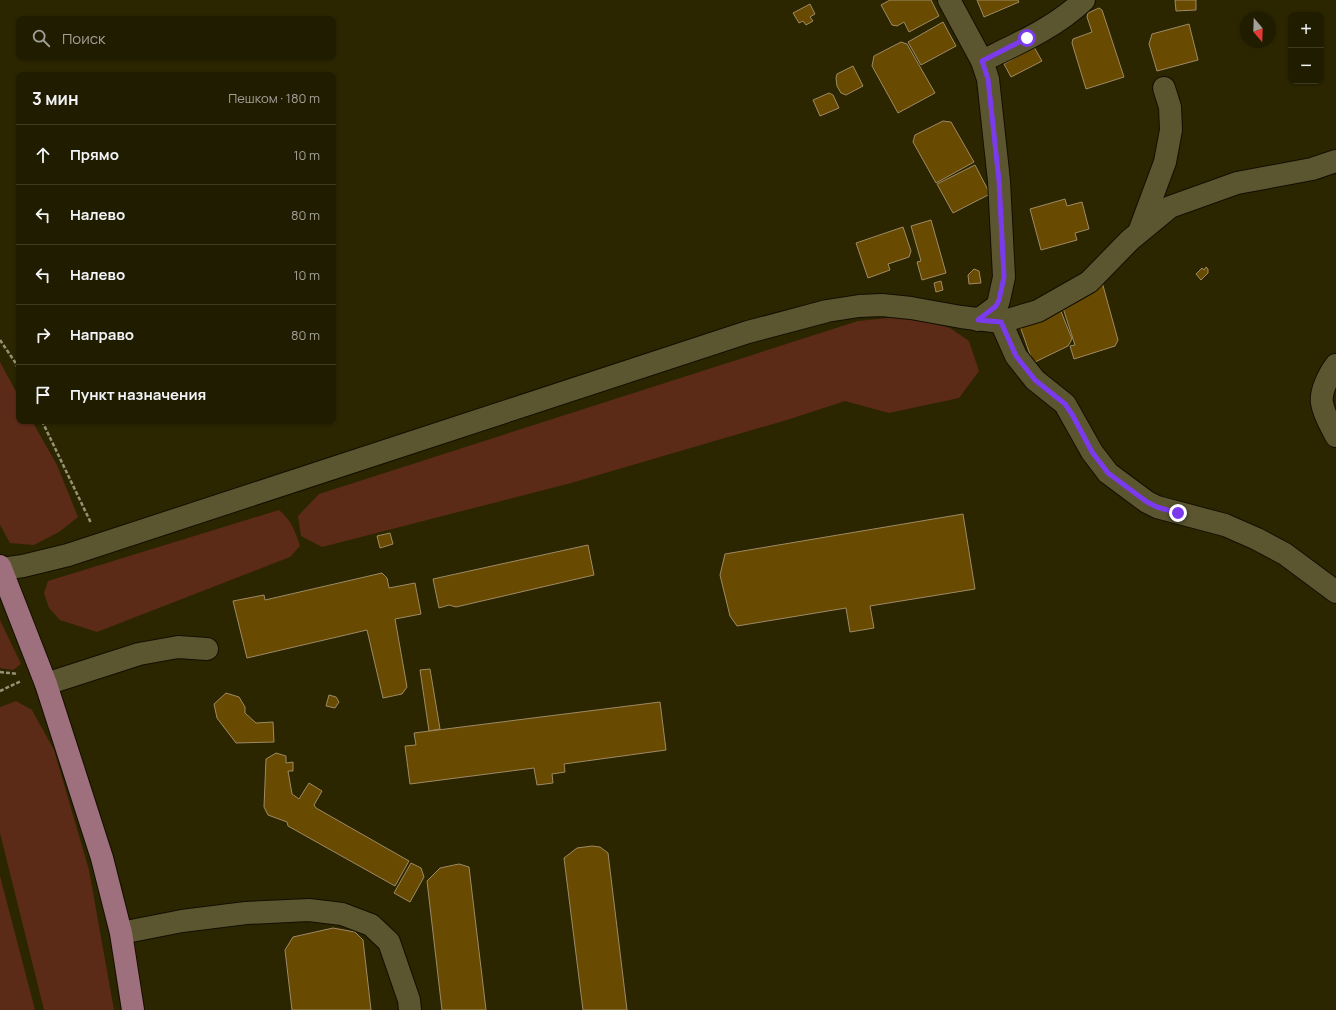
<!DOCTYPE html>
<html lang="ru">
<meta charset="utf-8">
<style>
body{margin:0;font-family:Manrope,sans-serif;background:#2d290f;color:#f1f3f6}
.controls{position:absolute;right:12px;top:12px;display:grid;overflow:hidden;border-radius:8px;box-shadow:0 1px 3px #0004}
.controls button{width:36px;height:36px;display:grid;place-items:center;padding:0;border:0;border-bottom:1px solid #3d3a22;background:#201c00;color:#f1f3f6;font:20px sans-serif}
.compass{position:absolute;left:1240px;top:12px;width:36px;height:36px;border-radius:50%;background:#201c00;box-shadow:0 1px 3px #0004;rotate:161deg}
.stop{position:absolute;width:12px;height:12px;margin:-9px;border:3px solid #7c3aed;border-radius:50%;background:#fff}
.stop.end{background:#7c3aed;border-color:#fff;box-shadow:0 1px 4px #0008}
.list{margin:0;padding:0;list-style:none}
h2{display:flex;justify-content:space-between;align-items:center;height:52px;margin:0;padding:0 16px;font-size:17px}
h2 small{font-size:13px;font-weight:400;color:#a2a199}
.list li{display:grid;grid-template-columns:26px 1fr auto;gap:12px;align-items:center;box-sizing:border-box;height:60px;padding:0 16px;border-top:1px solid #3d3a22}
.list b{display:block;font-size:15px;white-space:nowrap}
.list em{font-size:13px;font-style:normal;color:#a2a199}
.icon{flex:none;width:22px;height:22px;fill:none;stroke:currentColor;stroke-width:2;stroke-linecap:round;stroke-linejoin:round}
.map{position:relative;flex:none;width:1336px;height:1010px;overflow:hidden}
.search{position:absolute;background:#201c00;box-shadow:0 1px 3px #0004;left:16px;top:16px;width:320px;height:44px;display:flex;align-items:center;gap:10px;box-sizing:border-box;padding:0 14px;border-radius:8px;color:#a2a199;font-size:15px}
.panel{position:absolute;background:#201c00;box-shadow:0 1px 3px #0004;left:16px;top:72px;width:320px;height:352px;border-radius:8px}
.map>svg:first-child{display:block}
.green{fill:#5b2b17}
.building{fill:#684a00;stroke:#9e8a66}
.lines{fill:none;stroke-linecap:round;stroke-linejoin:round}
.minor-casing{stroke:#130f00;stroke-width:24}
.major-casing{stroke:#130f00;stroke-width:24}
.path{stroke:#969275;stroke-width:2.5;stroke-dasharray:4 2;stroke-linecap:butt}
.minor{stroke:#5b5630;stroke-width:22}
.major{stroke:#9e6f7c;stroke-width:22}
.route{stroke:#7c3aed;stroke-width:5}
</style>
<div class="map">
<svg width="1336" height="1010" viewBox="0 0 1336 1010">
<rect width="100%" height="100%" fill="#2b2600"/>
<g class="green">
<path d="M908,316l42,12 19,13 10,30 -20,27 -70,15 -44,-12 -55,18 -219,64 -249,64 -21,-11 -3,-20 21,-22 539,-173z"/>
<path d="M0,362l19,35v24h13l25,44 21,52 -19,15 -25,13 -24,-2 -10,-18z"/>
<path d="M279,510c13,11 16,21 21,36l-10,11 -193,75 -37,-12 -11,-12 -5,-15 4,-12z"/>
<path d="M0,620l21,44 -8,6 -13,-2z"/>
<path d="M16,701l16,9 22,40 35,120 25,140h-70l-44,-177v-126z"/>
<path d="M0,876l35,134h-35z"/>
</g>
<g class="building">
<path d="M890,0h41l8,16 -30,16 -5,-10 -7,4 -5,-1 -11,-20z"/>
<path d="M977,0h41l1,2 -35,15z"/>
<path d="M1175,0h21v10l-20,1z"/>
<path d="M810,4l5,10 -5,3 3,4 -7,4 -3,-4 -4,2 -6,-10z"/>
<path d="M1099,8l3,2 22,67 -38,12 -14,-46 1,-4 19,-7 -5,-15 1,-4z"/>
<path d="M943,22l13,24 -35,19 -13,-23z"/>
<path d="M1189,24l9,36 -41,11 -8,-27 3,-10z"/>
<path d="M901,42l6,2 28,49 -37,20 -26,-47 2,-10z"/>
<path d="M1034,47l8,14 -31,16 -7,-13z"/>
<path d="M853,66l10,20 -17,9 -5,-2 -4,-7 -1,-8 1,-4z"/>
<path d="M829,93l4,2 6,13 -19,8 -7,-16z"/>
<path d="M943,121l8,1 23,40 -38,21 -23,-41 2,-7z"/>
<path d="M975,165l15,29 -37,19 -16,-29z"/>
<path d="M1065,199l2,7 15,-4 7,27 -14,4 2,7 -36,10 -11,-41z"/>
<path d="M931,220l15,53 -24,7 -5,-18 4,-1 -10,-35z"/>
<path d="M903,227l8,24 -2,6 -21,7 2,6 -22,8 -12,-35z"/>
<path d="M1206,267l2,2v4l-7,7 -5,-6 6,-6 2,2z"/>
<path d="M974,269l5,2 2,12 -12,1 -1,-9z"/>
<path d="M941,281l2,9 -7,2 -2,-9z"/>
<path d="M1102,282l16,58 -3,6 -41,13 -4,-13 5,-1 -12,-37z"/>
<path d="M1060,309l12,30 -4,7 -33,16 -3,-2 -12,-34z"/>
<path d="M963,514l12,75 -105,17 4,22 -24,4 -4,-24 -109,18 -7,-10 -10,-41 5,-21z"/>
<path d="M390,533l3,11 -13,4 -3,-12z"/>
<path d="M588,545l6,30 -138,32 -7,-2 -10,3 -6,-29z"/>
<path d="M382,573l5,5 2,10 26,-5 6,31 -26,5 12,68 -5,7 -19,4 -16,-68 -120,28 -14,-57 31,-6 1,5z"/>
<path d="M430,669l10,60 -11,2 -9,-61z"/>
<path d="M226,693l13,4 6,10v6l11,10 17,-1 1,20 -38,1 -19,-25 -3,-14z"/>
<path d="M329,695l7,2 3,5 -4,6 -9,-2z"/>
<path d="M660,702l6,48 -102,14 1,8 -13,2 1,9 -16,2 -3,-17 -124,16 -5,-38 11,-1 -2,-12z"/>
<path d="M276,753l10,3v7l7,-1v9h-5l4,23 7,5 10,-16 13,8 -8,14 2,3 93,53 -14,25 -107,-60 -1,-4 -19,-7 -4,-8 2,-48z"/>
<path d="M592,846l8,1 8,6 19,157h-44l-19,-152 13,-10z"/>
<path d="M411,863l10,5 3,9 -14,25 -16,-9z"/>
<path d="M459,864l10,3 17,143h-44l-15,-129 13,-13z"/>
<path d="M333,928l22,4 8,8 8,70h-79l-7,-60 8,-13z"/>
</g>
<g class="lines">
<defs>
<g id="minor">
<path d="M949,0l33,61 6,18 11,102 5,96 -5,23 -2,6 -19,14"/>
<path d="M982,61c35,-17 74,-34 102,-61"/>
<path d="M1139,232l26,-70 6,-32 -1,-23 -6,-19"/>
<path d="M1001,322l15,34 19,24 30,24 27,48 16,21 39,29 10,5 68,18 32,14 28,15 51,38"/>
<path d="M1336,365c-7,9 -16,27 -14,38 2,12 9,23 14,33"/>
<path d="M2,569l21,-3 45,-11 680,-223 79,-21 32,-5 23,-1 29,3 50,9 40,5 37,-11 51,-29 41,-42 40,-33 67,-24 75,-14 24,-8"/>
<path d="M46,684l93,-30 39,-7 29,2"/>
<path d="M121,933l61,-12 64,-8 63,-3 33,4 29,11 18,17 20,58 1,10"/>
</g>
<path id="major" d="M0,566l46,118 56,174 19,75 12,77"/>
</defs>
<use href="#minor" class="minor-casing"/>
<use href="#major" class="major-casing"/>
<g class="path">
<path d="M0,340l15,22 4,9"/>
<path d="M42,421l49,102"/>
<path d="M0,672l18,2"/>
<path d="M0,691l21,-10"/>
</g>
<use href="#minor" class="minor"/>
<use href="#major" class="major"/>
</g>
<g class="lines">
<path class="route" d="M1027,38l-45,23 6,18 11,102 5,96 -5,23 -3,6 -18,14 23,2 15,34 19,24 30,24 8,12 19,36 16,21 39,29 10,5 21,6"/>
</g>
</svg>
<div class="controls">
<button>+</button>
<button>−</button>
</div>
<svg class="compass" viewBox="-18 -18 36 36"><path d="M0-13l5 13h-10z" fill="#e53935"/><path d="M0 13l5-13h-10z" fill="#a2a199"/></svg>
<div class="stop" style="left:1027px;top:38px"></div>
<div class="stop end" style="left:1178px;top:513px"></div>
<div class="search"><svg class="icon" aria-label="search" viewBox="0 0 24 24"><circle cx="10" cy="10" r="6"/><path d="M15 15l6 6"/></svg>Поиск</div>
<section class="panel">
<h2>3 мин<small>Пешком · 180 m</small></h2>
<ul class="list">
<li><svg class="icon" aria-label="ahead" viewBox="0 0 24 24"><path d="M12 20V5M6 11l6-6 6 6"/></svg><div><b>Прямо</b></div><em>10 m</em></li>
<li><svg class="icon" aria-label="left" viewBox="0 0 24 24"><path d="M17 20v-9H6M10 6l-5 5 5 5"/></svg><div><b>Налево</b></div><em>80 m</em></li>
<li><svg class="icon" aria-label="left" viewBox="0 0 24 24"><path d="M17 20v-9H6M10 6l-5 5 5 5"/></svg><div><b>Налево</b></div><em>10 m</em></li>
<li><svg class="icon" aria-label="right" viewBox="0 0 24 24"><path d="M7 20v-9h11M14 6l5 5-5 5"/></svg><div><b>Направо</b></div><em>80 m</em></li>
<li><svg class="icon" aria-label="arrive" viewBox="0 0 24 24"><path d="M6 21V4h12l-3 4 3 4H6"/></svg><div><b>Пункт назначения</b></div></li>
</ul>
</section>
</div>
